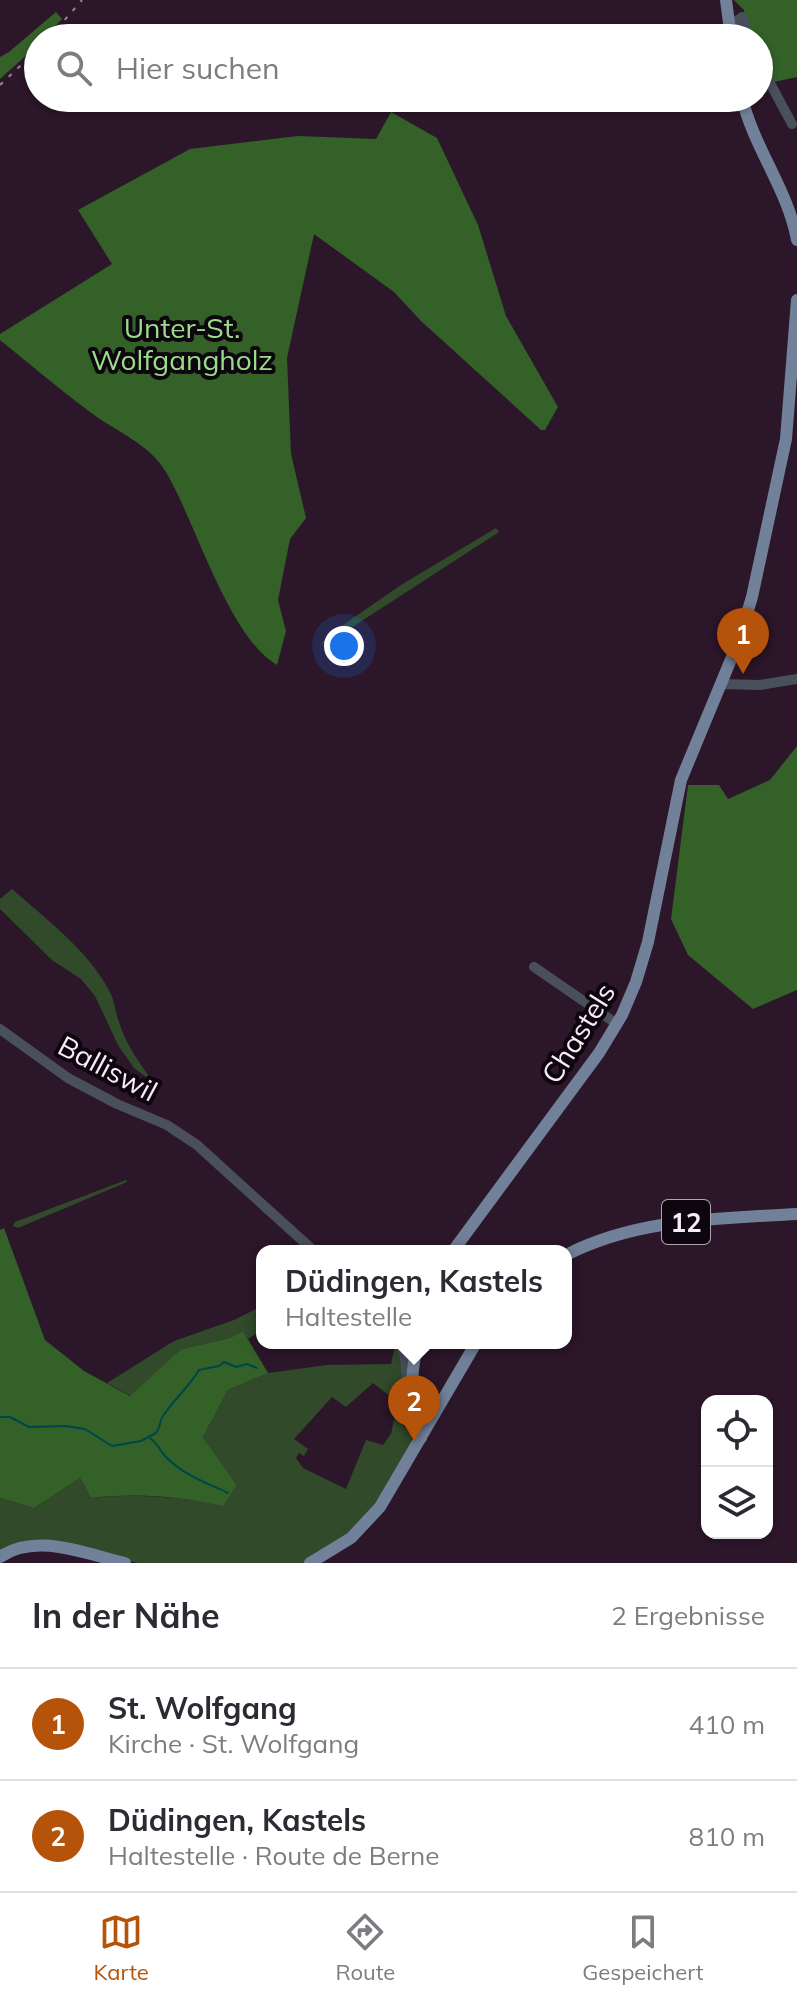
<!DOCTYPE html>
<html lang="de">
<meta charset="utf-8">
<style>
body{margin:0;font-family:Mulish,sans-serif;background:#f2f2f3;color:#2b2b33}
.controls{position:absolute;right:24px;bottom:24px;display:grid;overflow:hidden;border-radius:16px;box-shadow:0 2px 6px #0004}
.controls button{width:72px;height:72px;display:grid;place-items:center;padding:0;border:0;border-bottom:2px solid #e1e1e2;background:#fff;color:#2b2b33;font:40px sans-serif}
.you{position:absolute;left:344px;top:646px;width:28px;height:28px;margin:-20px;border:6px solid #fff;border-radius:50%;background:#1a73e8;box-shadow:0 0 0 12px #1a73e833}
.badge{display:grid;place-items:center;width:52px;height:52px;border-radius:50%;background:#b45309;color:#fff;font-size:26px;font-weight:700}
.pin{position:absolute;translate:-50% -66px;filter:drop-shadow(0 2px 4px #0008)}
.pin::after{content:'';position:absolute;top:42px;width:28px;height:24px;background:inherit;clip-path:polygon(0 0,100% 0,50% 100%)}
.popup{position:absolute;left:256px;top:1245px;width:316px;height:104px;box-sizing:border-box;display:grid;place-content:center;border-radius:16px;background:#fff;filter:drop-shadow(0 2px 6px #0005);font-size:26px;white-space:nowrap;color:#7c7c81}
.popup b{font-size:30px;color:#2b2b33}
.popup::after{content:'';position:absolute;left:50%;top:100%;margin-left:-16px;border:16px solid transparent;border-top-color:#fff}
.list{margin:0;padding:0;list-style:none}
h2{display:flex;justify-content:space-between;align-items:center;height:104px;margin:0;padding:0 32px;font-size:34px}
h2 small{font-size:26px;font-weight:400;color:#7c7c81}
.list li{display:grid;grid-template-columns:52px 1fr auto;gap:24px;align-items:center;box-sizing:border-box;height:112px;padding:0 32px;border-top:2px solid #e1e1e2}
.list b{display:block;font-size:30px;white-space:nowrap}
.list p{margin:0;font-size:26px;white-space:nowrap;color:#7c7c81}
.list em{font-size:26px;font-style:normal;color:#7c7c81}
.icon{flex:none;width:44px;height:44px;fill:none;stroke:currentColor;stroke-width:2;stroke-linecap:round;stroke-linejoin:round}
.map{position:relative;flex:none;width:797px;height:1563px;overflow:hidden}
.search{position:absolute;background:#fff;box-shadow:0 2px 6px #0004;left:24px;right:24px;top:24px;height:88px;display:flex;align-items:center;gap:20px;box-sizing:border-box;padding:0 28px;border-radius:44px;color:#7c7c81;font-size:30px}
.sheet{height:328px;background:#fff}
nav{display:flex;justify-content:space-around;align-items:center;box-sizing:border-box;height:112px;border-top:2px solid #e1e1e2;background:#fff;font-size:22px;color:#7c7c81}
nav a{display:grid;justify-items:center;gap:4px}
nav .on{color:#b45309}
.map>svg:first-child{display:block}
.green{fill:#304a2a}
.forest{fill:#336128}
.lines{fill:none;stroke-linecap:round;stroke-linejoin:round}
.stream{stroke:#00454a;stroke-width:2}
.minor{stroke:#49505c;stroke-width:10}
.major{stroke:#72819a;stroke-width:12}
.rail{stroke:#968394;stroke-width:2;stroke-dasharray:4 8;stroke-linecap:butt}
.labels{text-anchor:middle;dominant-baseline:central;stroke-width:8;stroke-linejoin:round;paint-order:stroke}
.shield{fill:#0e060e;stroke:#b3a6b2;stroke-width:2}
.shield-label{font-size:26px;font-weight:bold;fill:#faebf8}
.park-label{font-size:28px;fill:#99dd8a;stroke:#0e060e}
.street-label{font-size:28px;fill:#faebf8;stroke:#0e060e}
</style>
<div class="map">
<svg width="797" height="1563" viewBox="0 0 797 1563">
<rect width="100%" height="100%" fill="#2c162a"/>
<g class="green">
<path d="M496,528l3,4 -162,105 -17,8 10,-11 71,-49z"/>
<path d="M12,889c35,31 76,61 98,103 5,10 5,20 9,30 7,23 20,40 34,60l-19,-14 -16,-23 -23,-49 -14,-17 -29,-19 -52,-51v-10z"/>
<path d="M126,1180l1,2 -109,46 -5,-2 2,-4z"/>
<path d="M262,1306v24l-14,9 -5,-8 -13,7 -49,11 -50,47 -24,-13 67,-42 60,-21z"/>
<path d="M395,1345c10,20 12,36 -4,52l-18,-14 -27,24 -14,-10 -38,42 14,10 -4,7 -5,-3 -3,5 7,10 43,21 20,-49 17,5 8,-11 3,-15c10,7 16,8 18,22 -30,58 -47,92 -109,122h-165l-90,-21 -48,9v-53l34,10 46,-30 11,20c47,-5 86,-1 132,7l14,-20 -34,-48 25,-47 40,-17 59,-8 64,-1z"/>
</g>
<g class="forest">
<path d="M734,0h63v77l-23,5 -15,-18v-26h-12l-3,-28z"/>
<path d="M56,12l6,7 -18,19h-6v7l-38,34v-22l9,-5z"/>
<path d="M391,112l46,26 41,87 28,91 52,91 -13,23h-4l-120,-109 -27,-29 -80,-58 -27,124 4,96 15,64 -16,21 -12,61 8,31 -9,34c-48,-27 -82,-144 -111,-193 -16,-28 -51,-41 -76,-60 -31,-23 -60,-48 -90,-72v-6l112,-70 -34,-54 112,-61 108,-13 78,3z"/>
<path d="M797,746v244l-44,19 -65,-54 -17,-36 17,-134h31l9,14 42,-19z"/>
<path d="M4,1228l41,112 39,31 46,25 51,-47 49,-11 13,-7 25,42 -40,17 -25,47 34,48 -14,21c-47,-10 -84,-13 -132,-8l-11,-20 -46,30 -34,-10v-268z"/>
</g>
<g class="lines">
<g class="stream">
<path d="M0,1417h10l19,10 36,-1 20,3 27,17 29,-5 15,-8c5,-6 3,-11 7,-17 11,-17 26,-29 36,-46l20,-4 5,-4 12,5 11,-3 10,4"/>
<path d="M150,1438c8,6 10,13 17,20 17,17 40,25 61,35"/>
</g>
<g class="minor">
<path d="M729,26l13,-9 3,7 -2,14"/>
<path d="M759,70l11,13 22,41"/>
<path d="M721,684l39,1 37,-6"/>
<path d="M534,967l83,57"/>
<path d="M0,1029l68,49 49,26 50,21 30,20 117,106"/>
<path d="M397,1343c12,11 9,34 10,50"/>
</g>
<g class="major">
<path d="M726,0l5,38"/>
<path d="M742,98c12,50 46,92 55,142"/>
<path d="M453,1251l146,-198 23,-38 14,-33 12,-40 33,-162 58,-140 13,-43 34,-158 11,-139"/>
<path d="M566,1255c72,-37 152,-36 231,-41"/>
<path d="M417,1343c-4,23 -13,79 4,95"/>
<path d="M0,1557c36,-25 86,-3 125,6"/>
<path d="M310,1563l41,-25 29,-31 96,-164"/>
</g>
<g class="rail">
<path d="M49,38l33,-38"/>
<path d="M0,85l38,-36"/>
</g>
</g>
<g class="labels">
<rect class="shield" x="662" y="1200" width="48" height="44" rx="6"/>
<g class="shield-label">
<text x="686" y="1222">12</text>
</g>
<g class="park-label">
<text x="182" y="327">Unter-St.<tspan x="182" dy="32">Wolfgangholz</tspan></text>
</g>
<g class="street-label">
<text transform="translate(578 1033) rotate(-58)">Chastels</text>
<text transform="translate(108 1068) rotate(28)">Balliswil</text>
</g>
</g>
</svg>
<div class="controls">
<button><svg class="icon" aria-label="locate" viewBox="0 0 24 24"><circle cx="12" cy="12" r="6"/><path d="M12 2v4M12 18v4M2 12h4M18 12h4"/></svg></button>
<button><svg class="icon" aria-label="layers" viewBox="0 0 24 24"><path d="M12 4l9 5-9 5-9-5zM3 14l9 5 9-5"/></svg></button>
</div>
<div class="you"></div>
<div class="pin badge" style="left:743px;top:674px">1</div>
<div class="pin badge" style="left:414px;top:1441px">2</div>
<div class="popup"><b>Düdingen, Kastels</b>Haltestelle</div>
<div class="search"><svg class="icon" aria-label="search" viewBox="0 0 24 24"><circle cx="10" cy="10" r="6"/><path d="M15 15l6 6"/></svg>Hier suchen</div>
</div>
<section class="sheet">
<h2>In der Nähe<small>2 Ergebnisse</small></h2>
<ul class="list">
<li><span class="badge">1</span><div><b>St. Wolfgang</b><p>Kirche · St. Wolfgang</p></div><em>410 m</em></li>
<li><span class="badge">2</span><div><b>Düdingen, Kastels</b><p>Haltestelle · Route de Berne</p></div><em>810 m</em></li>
</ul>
</section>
<nav>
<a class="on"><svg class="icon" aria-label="map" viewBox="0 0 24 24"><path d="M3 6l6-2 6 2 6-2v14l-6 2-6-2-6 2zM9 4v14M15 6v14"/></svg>Karte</a>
<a><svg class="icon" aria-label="directions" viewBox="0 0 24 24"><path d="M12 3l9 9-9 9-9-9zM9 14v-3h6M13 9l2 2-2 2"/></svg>Route</a>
<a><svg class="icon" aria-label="saved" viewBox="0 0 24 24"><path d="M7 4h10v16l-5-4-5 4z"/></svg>Gespeichert</a>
</nav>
